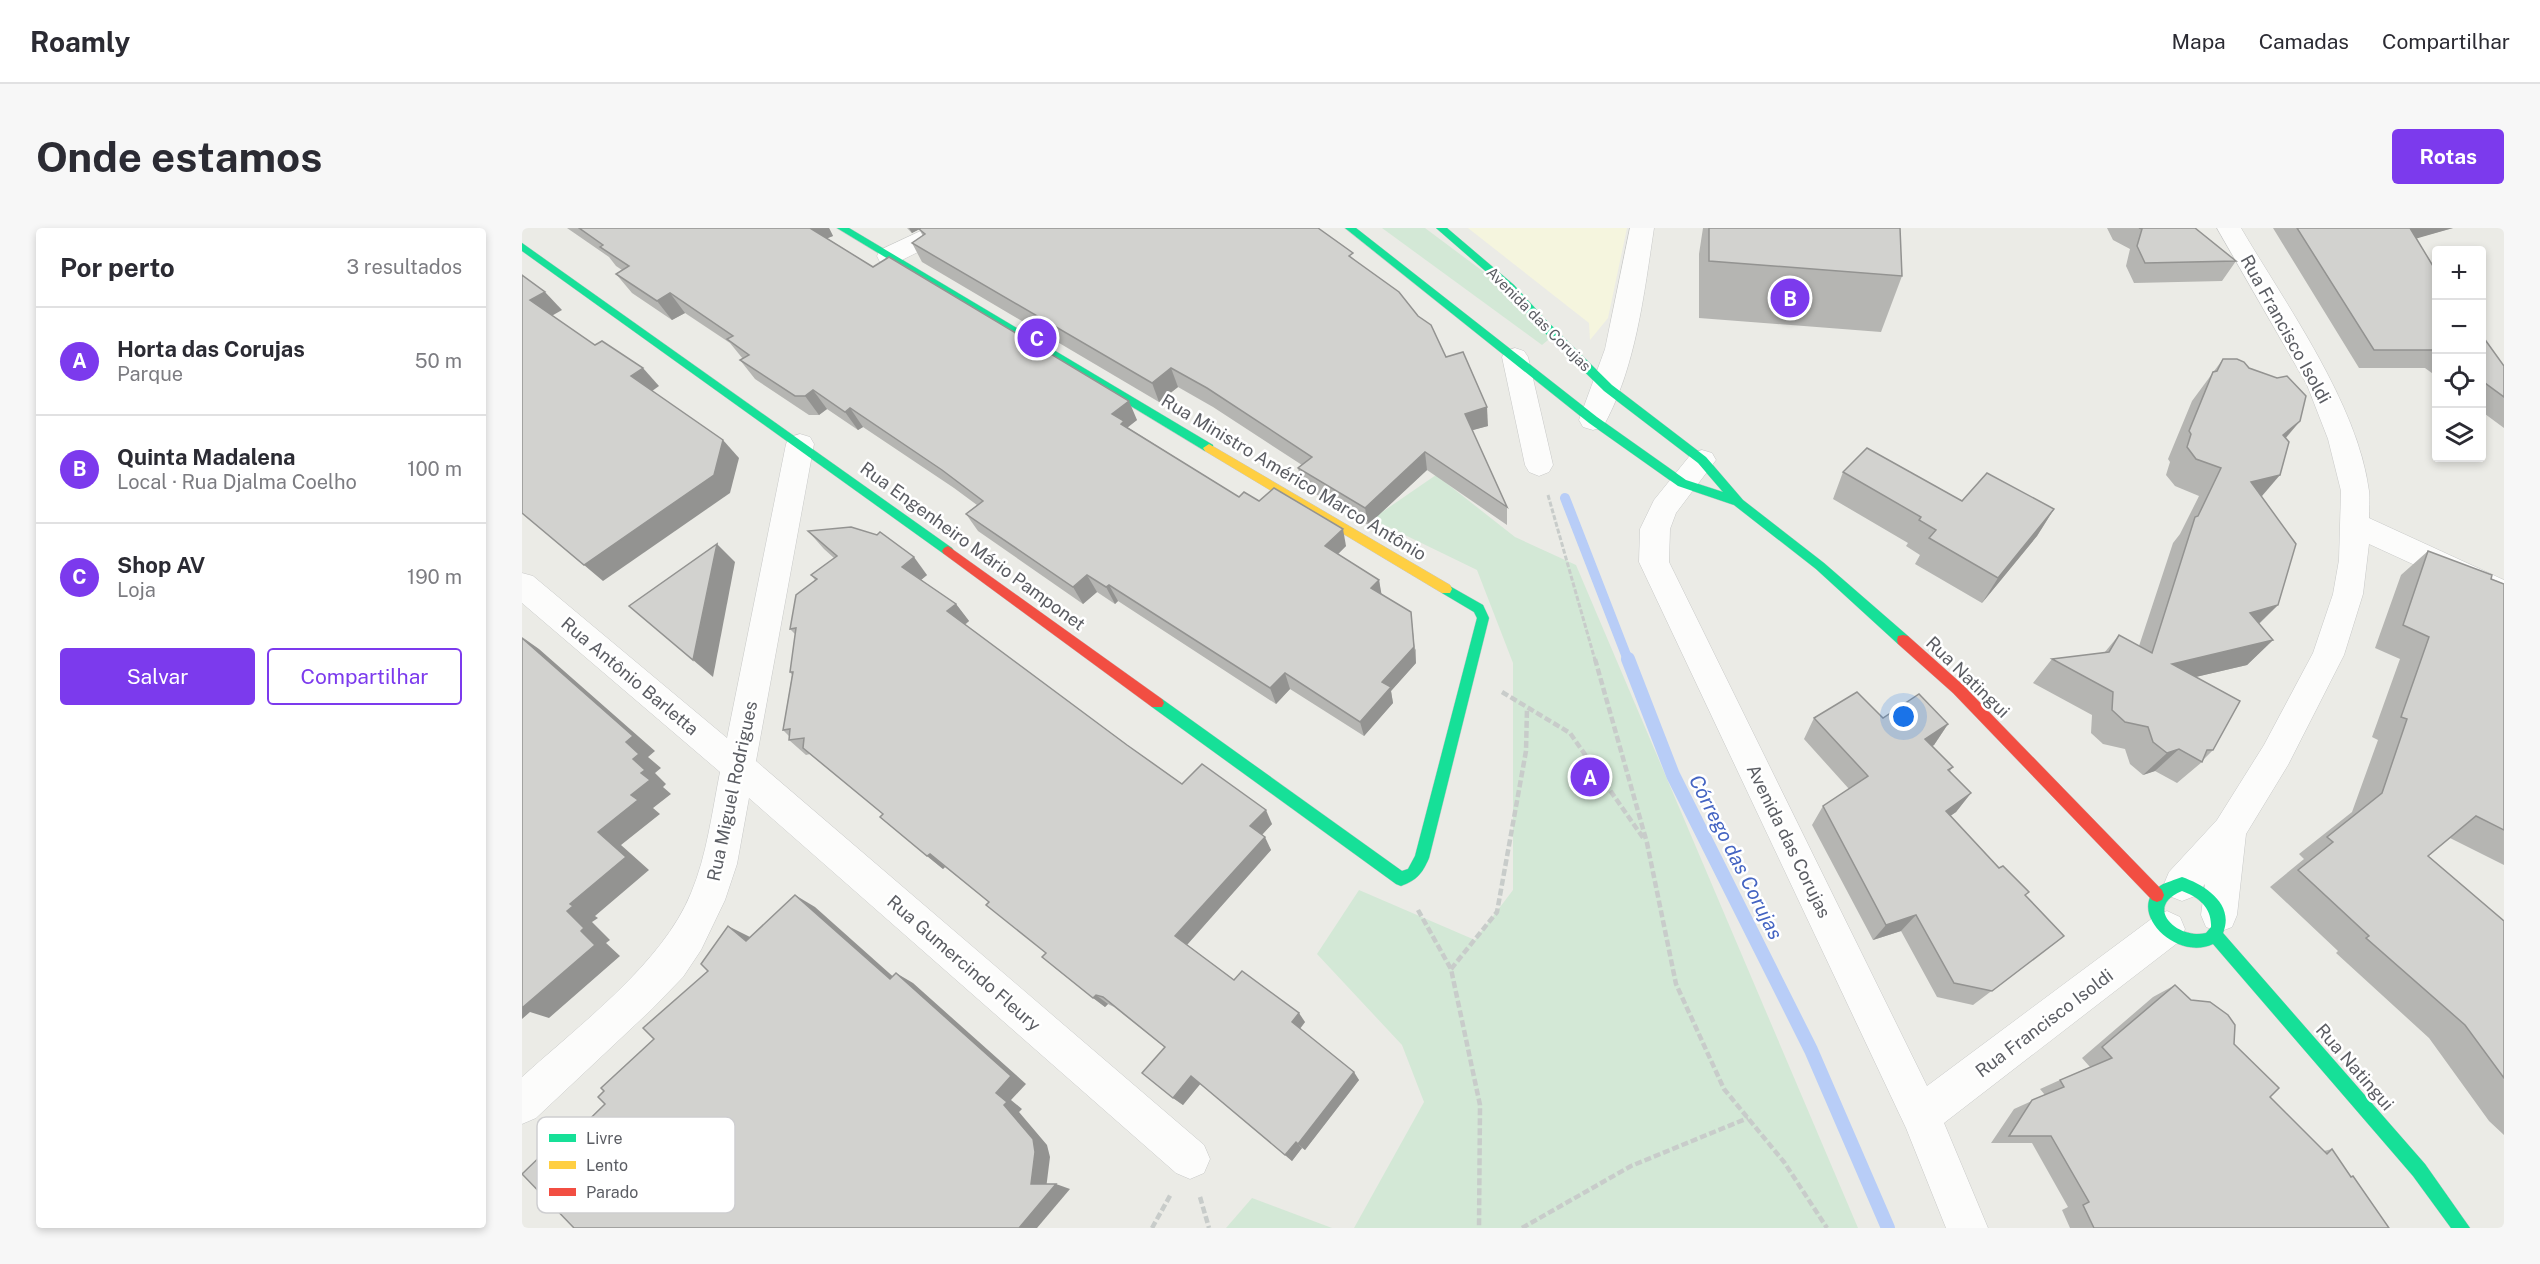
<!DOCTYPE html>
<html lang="pt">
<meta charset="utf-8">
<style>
body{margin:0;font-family:"Public Sans",sans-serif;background:#f7f7f7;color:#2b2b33}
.controls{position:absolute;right:18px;top:18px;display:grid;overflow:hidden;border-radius:6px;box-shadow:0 3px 9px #0003}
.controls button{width:54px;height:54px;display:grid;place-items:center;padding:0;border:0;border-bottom:2px solid #e1e1e2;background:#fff;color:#2b2b33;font:30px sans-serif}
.you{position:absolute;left:1382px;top:489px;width:21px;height:21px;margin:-15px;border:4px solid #fff;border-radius:50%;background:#1a73e8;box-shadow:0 0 0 9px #1a73e833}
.badge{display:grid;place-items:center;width:39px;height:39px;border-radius:50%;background:#7c3aed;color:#fff;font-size:20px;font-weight:700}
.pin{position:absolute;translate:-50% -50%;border:3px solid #fff;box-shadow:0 2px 6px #0006}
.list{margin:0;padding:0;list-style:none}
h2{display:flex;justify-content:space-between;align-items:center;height:78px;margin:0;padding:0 24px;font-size:26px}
h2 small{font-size:20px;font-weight:400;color:#7c7c81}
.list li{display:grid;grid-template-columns:39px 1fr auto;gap:18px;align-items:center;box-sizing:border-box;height:108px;padding:0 24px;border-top:2px solid #e1e1e2}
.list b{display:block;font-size:22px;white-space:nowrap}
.list p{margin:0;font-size:20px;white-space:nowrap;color:#7c7c81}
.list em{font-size:20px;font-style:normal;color:#7c7c81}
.actions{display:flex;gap:12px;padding:18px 24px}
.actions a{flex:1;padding:14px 0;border:2px solid #7c3aed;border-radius:6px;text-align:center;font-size:21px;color:#7c3aed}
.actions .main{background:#7c3aed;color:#fff}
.icon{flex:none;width:33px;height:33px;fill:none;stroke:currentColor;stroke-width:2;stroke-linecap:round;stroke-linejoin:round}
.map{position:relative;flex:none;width:1982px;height:1000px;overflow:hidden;border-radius:6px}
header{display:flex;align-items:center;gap:36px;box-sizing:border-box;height:84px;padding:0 30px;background:#fff;border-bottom:2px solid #e1e1e2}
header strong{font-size:28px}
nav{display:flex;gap:33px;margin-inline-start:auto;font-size:21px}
.intro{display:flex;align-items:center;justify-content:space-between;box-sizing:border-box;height:144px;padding:0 36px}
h1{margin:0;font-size:42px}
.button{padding:15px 27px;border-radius:6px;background:#7c3aed;color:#fff;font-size:21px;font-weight:700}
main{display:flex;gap:36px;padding:0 36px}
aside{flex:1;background:#fff;border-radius:6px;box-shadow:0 3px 9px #0003}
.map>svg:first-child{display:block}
.commercial{fill:#f5f5de}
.green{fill:#d3e8d6}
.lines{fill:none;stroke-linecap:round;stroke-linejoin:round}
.stream-far1{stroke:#b8cdf7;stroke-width:10}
.stream{stroke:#b8cdf7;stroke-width:14}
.street-casing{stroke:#c8c9c8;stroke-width:1}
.fast-casing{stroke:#c6c7c7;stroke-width:1}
.slow-casing{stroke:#c6c7c7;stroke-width:1}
.jam-casing{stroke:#c6c7c7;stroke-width:1}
.path-far1{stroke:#c8ccca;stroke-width:3;stroke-dasharray:5 2;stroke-linecap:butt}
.path{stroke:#c8ccca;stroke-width:4.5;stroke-dasharray:7 3;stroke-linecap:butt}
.street{fill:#fcfcfb;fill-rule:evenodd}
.fast{fill:#16e098;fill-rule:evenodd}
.slow{fill:#ffcf43;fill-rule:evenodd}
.jam{fill:#f24e42;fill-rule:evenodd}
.wall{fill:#b5b5b2}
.shaded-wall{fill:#939391}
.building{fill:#d2d2cf;stroke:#939391;stroke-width:1.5}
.labels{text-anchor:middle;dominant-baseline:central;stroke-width:5;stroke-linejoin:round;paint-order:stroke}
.far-street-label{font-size:15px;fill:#5b5d63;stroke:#fff}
.street-label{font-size:18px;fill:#5b5d63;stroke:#fff}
.water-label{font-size:20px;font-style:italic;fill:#4464c2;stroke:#fff}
.key{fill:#fff;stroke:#ceced0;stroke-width:1.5}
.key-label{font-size:16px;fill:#5b5d63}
</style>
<header>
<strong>Roamly</strong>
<nav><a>Mapa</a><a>Camadas</a><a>Compartilhar</a></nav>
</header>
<div class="intro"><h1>Onde estamos</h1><a class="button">Rotas</a></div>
<main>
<aside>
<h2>Por perto<small>3 resultados</small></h2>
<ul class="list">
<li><span class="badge">A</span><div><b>Horta das Corujas</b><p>Parque</p></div><em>50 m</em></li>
<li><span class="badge">B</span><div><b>Quinta Madalena</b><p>Local · Rua Djalma Coelho</p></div><em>100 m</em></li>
<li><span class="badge">C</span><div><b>Shop AV</b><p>Loja</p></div><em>190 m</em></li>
</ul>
<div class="actions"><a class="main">Salvar</a><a>Compartilhar</a></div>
</aside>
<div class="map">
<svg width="1982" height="1000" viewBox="0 0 1982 1000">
<rect width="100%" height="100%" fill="#ebebe6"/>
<path class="commercial" d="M946,0h159l-19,90 -18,22 -1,-17z"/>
<g class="green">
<path d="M860,0h43l79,59 50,48 -12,10z"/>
<path d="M914,247l79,62 61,28 282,663h-504l70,-126 -22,-57 -85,-91 42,-64 116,50 38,-50v-227l-36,-93 -105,-51z"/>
<path d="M730,970l80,30h-106z"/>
</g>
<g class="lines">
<path class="stream-far1" d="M1043,270l63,162"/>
<path class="stream" d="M1106,431l45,116 138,275 77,178"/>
<defs>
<g id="street">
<path d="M405,0h32l-3,5 -58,29 -9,2 -9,-2 -3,-6 3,-6z"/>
<path d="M1108,0h24c-10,66 -18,140 -51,199l-10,3 -10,-3 -4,-7 26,-71z"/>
<path d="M1695,0h24c44,75 117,176 128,263 1,9 0,18 0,27l135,62v26l-135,-62 -6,50 -19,61 -56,110 -42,69 -9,81 -5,12 -13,5 -13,-5 -5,-12 4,-31 -10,12 -13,5 -13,-5 -5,-12 5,-12 48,-52 47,-75 49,-92 20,-59 6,-34 2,-69 -13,-52 -21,-54z"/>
<path d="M993,120l9,3 4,6 25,108 -4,7 -10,4 -10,-4 -4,-7 -23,-108 4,-6z"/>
<path d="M278,206l10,3 4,7 -58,317 448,384 6,14 -6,14 -14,6 -14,-6 -427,-375 -12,66 -12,36 -24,50 -18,27 -31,32 -116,109 -14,6v-47c56,-51 141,-114 169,-184 16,-38 21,-81 29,-121l-198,-169v-30l11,3 194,162 59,-294 4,-7z"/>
<path d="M1180,222l10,3 4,7 -40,53 -6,16 -1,33 258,524 227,-169 13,-6 13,6 5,12 -5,12 -236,182 44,105h-42l-40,-100 -267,-566 1,-33 14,-29 38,-47z"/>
</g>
<g id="fast">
<path d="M315,0h12l364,217v6h-8z"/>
<path d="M823,0h11l241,189 89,63 37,12 -25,-29 -94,-72 -66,-65 -32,-37 -70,-61h11l67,57 32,35 66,65 94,72 37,43 81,63 84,73 1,4 -1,4h-10l-82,-75 -82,-64 -56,-19 -89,-63z"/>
<path d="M0,15l430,305 2,3 -2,3h-8l-422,-303z"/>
<path d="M924,356l37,21 6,13 -60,240c-7,16 -12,22 -28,28l-5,-2 -244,-177 -2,-4 2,-4h10l240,172 6,-2 7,-13 62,-238 -3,-6 -32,-19 -2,-4z"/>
<path d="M1660,649c23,8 53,27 41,56l202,231 45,64h-19l-38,-52 -200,-232c-38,18 -88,-34 -53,-58 6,-4 15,-6 22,-9zM1660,663c17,6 30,17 29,36l-5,6c-28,7 -64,-26 -24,-42z"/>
</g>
<path id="slow" d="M687,216l241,141 2,4 -2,4h-8l-237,-142 -2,-3z"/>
<g id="jam">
<path d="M426,318l214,153 2,4 -2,4h-10l-208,-153 -2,-3 2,-3z"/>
<path d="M1381,407l5,1 55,49 199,205 2,5 -2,5 -5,2 -5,-2 -199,-207 -55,-49 -1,-4 1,-4z"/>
</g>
</defs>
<use href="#street" class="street-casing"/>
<use href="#fast" class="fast-casing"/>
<use href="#slow" class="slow-casing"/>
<use href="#jam" class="jam-casing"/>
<path class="path-far1" d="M1026,267l47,165"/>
<g class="path">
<path d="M1073,431l52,184 29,141 48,105 60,73 43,66"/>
<path d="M980,464l68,41 74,106"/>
<path d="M896,682l33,59 29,136 -1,123"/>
<path d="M929,741l46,-57 29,-161 1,-43"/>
<path d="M678,969l9,31"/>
<path d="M630,1000l19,-34"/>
<path d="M1000,1000l109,-62 117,-48"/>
</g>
<use href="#street" class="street"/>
<use href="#fast" class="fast"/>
<use href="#slow" class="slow"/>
<use href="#jam" class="jam"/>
</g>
<g class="wall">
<path d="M45,0h262l4,8 -6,2 46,29 264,153 -10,7 112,70 20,4 87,45 -8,8 41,26 2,14 35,56v13l-25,28 2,12 -29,33 -74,-47 -14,15 -158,-103 -3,3 -18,-12 -14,12 -105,-73 -12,-17 11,-9 -23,-17 -91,-61 -5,3 -31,-21 -8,6h-10l-54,-36 -15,-19 3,-1 -13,-16 -45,-30 -13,7 -40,-27 -16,-19 6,-4 -6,-4 -7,-9z"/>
<path d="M385,0h411l36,31 92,98 42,69 -16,4 35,77v18l-80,-55 -59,55 -66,-39 -4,-18 4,-3 -89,-58 -35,-20 -19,15 -237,-140 -10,-19 11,-7 -4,-7 -7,4z"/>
<path d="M1181,0h197l2,48 -21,56 -182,-14v-64z"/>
<path d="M1585,0h88l41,33 -14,20 -88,2 -8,-17 4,-17 -17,-9z"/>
<path d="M1751,0h180l-37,10 20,33v105l-11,-8h-66z"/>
<path d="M1959,106l23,63v31l-23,-17z"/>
<path d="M1701,131l26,9 51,53 -14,17 -25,58 17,109 -19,19 14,16 -26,25 -52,12 18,73 -9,9 -2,3 -25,21 -22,-12 -12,4 -13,-11 -5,-15 -22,-5 -12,-11 1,-18 -59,-32 19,-24 52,-6 15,-18 20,11 34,-103 7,-9 19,-38 -24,-10 -9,-11 4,-13 -2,-3 24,-58z"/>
<path d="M1321,244l119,29 92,8 -17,27 -55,67 -67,-39 5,-9 -14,-9 2,-3 -75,-44z"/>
<path d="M286,303l119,44 -6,5 35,24 13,17 -4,4 162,120 55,39 90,40 -10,11 9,15 -84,95 47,35 71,42 -5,7 59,51 -54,70 -3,-2 -10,13 -91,-78 -18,22 -10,-7 -9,-51 -50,-40 -6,-3 -3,3 -50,-39 -9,-15 -57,-51 -44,-35 -2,2 -63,-52 3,-3 -73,-60 -4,1 -17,-15v-4l-6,-6 9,-55 -2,-3 5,-38 -5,-5 25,-49 -4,-5 23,-17 -10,-9z"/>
<path d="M1906,323l76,33v281l-54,-27 -22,18 76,65v214l-15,-14 -60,-83 -93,-85 2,-2 -68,-64 34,-28 -5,-5 53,-42 26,-72 -6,-3 28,-78 -25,-11 26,-73z"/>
<path d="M1292,490h69l65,6 -14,21 -2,1 21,21 -3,4 21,22 -15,19 -6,4 114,120 -91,69 -36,-8 -36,-66 -28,9 -61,-115 11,-19 26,-17 -45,-50z"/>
<path d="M1653,757l59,59 36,53 54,54 8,-2 18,28 39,51h-319l-8,-18 6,-3 -36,-64h-41l23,-34 31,-14 -5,-6 20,-9 30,-13 -8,-9 71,-61z"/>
</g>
<g class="shaded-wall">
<path d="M284,0h23l4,8 -17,7z"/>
<path d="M387,0h13l-10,5z"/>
<path d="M1886,0h45l-59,17z"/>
<path d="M23,64l17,18 -14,8 -18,-18z"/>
<path d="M148,65l15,20 -13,7 -15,-19z"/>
<path d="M121,140l16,18 -11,8 -17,-18z"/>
<path d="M649,140l7,19 -19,15 -7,-19z"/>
<path d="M291,162l14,19 -8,6 -14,-19z"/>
<path d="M607,173l8,19 -10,8 5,12 -20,-26z"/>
<path d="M965,179l1,19 -22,6 -1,-18z"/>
<path d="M328,180l13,19 -5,3 -13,-18z"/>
<path d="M1778,193l-24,28 7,-14z"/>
<path d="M201,212l16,18 -9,35 -127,88 -19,-16z"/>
<path d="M903,224l2,18 -59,55 -3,-17z"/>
<path d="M1758,247l-24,28 -5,-21z"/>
<path d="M1532,281l-17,27 -55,67 16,-25z"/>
<path d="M821,301l3,17 -17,17 -4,-17z"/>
<path d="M195,316l18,18 -22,115 -20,-17z"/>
<path d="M392,329l13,18 -11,9 -14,-17z"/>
<path d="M565,347l10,17 -14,12 -10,-17z"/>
<path d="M857,352l3,17 -11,-9z"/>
<path d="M587,357l9,16 -3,3 -9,-17z"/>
<path d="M434,376l13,17 -9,7 -13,-17z"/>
<path d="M1756,377l-26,25 -2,-17z"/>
<path d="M889,384l5,51 -25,28 2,12 -29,33 -4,-14 22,-40z"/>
<path d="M0,409l17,12 116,102 -7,6 13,11 -6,5 11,11 -3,3 8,7 -18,14 7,6 -39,31 28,25 -54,46 3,2 -6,4 18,18 -4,3 14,13 -71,62 -19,-6 -8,7v-18l59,-70 -14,-20 31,-79 33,-37 10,-22 -8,-14 -7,-17z"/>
<path d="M1751,412l-26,25 -98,23 23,-24z"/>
<path d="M763,445l5,16 -14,15 -6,-16z"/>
<path d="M1426,496l-14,21 -23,15 14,-21z"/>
<path d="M1657,521l-24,22 -12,4 24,-22z"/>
<path d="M1449,565l-15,19 -26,18 16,-19z"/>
<path d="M744,582l6,14 -15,16 -7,-14z"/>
<path d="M743,609l6,13 -86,97 -10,-11z"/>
<path d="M408,626l15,13 -2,2 -16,-13z"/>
<path d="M273,667l20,12 92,82 -17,-10z"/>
<path d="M1394,687l-15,16 -28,9 13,-15z"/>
<path d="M206,698l22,11 -4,4z"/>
<path d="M374,745l17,10 113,101 -15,16 11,9 -3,3 28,33 3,12 -4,32 -15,-5 -27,-79 -8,-12z"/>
<path d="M574,767l12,9 -3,3 -12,-9z"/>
<path d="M777,785l6,9 -7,9 -6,-9z"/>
<path d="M832,844l5,8 -54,70 -7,-6z"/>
<path d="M669,848l10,7 -18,22 -10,-7z"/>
<path d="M774,914l6,6 -10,13 -7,-6z"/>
<path d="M31,916l29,6h-24z"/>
<path d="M534,956l14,5 -33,39h-18z"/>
</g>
<g class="building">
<path d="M57,0h231l63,39 16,-10 240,144 -17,13 12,7 -3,3 118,73 5,-5 15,9 15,-13 69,41 -18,17 54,34 -8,8 40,24 3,35 -32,35 9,5 -31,35 -75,-49 -15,15 -161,-103 -3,2 -19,-12 -14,12 -107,-73 17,-13 -41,-31 -92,-62 -5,4 -32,-22 -8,6h-10l-55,-36 9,-5 -22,-16 6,-3 -63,-43 -13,8 -41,-27 13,-8 -29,-19 3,-2z"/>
<path d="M399,0h397l35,25 -4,3 50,36 19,24 13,9 15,32 17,-5 24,55 -22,7 42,93 -82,-55 -60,56 -67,-40 14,-11 -105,-69 -36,-20 -19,15 -240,-140 13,-9 -6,-5z"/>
<path d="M1187,0h191l2,48 -193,-15z"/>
<path d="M1617,0h56l41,33 -91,2 -8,-17 5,-17z"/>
<path d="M1775,0h113l26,43v79h-62z"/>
<path d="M0,47l23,17 -15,8 65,45 7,-4 41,27 -12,8 92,64 -9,35 -130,90 -62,-52z"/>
<path d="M1959,106l23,32v31l-23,-17z"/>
<path d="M1701,131h14l7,3 5,6 28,10 10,-2 19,20 -6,25 -17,14 6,7 -9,33 -29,7 45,62 -18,61 -28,8 23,27 -101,24 68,37 -27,49h-6l-5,12 -23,-13 -12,4 -14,-11 -5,-15 -23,-5 -13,-12 1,-18 -61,-33 57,-7 10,-17 33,18 43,-136 3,-1 23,-48 -25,-9 -9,-12 4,-13 -2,-3 24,-59 4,-1z"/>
<path d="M1345,220l95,53 25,-28 67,36 -56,69 -69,-40 7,-8 -17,-10 2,-3 -78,-45z"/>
<path d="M329,299l26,8 3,-3 34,25 -12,10 54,37 -9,7 180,134 55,39 20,-20 64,46 -16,16 15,11 -90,99 59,44 8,-9 57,42 -7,9 62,50 -56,72 -2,-2 -11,13 -94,-79 -18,22 -31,-25 23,-26 -62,-50 -7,-2 -3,3 -51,-41 4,-4 -60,-48 3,-3 -59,-48 -3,2 -47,-39 3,-3 -80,-66 1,-10 -15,2 1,-11 -7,1 10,-58h-3l6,-44 -6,1 6,-34 21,-16 -6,-4 26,-19 -29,-25z"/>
<path d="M195,316l-24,116 -64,-54z"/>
<path d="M1906,323l64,24 -1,4 13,5v246l-28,-14 -48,40 76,65v157l-39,-53 -99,-87 3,-2 -71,-66 35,-28 -6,-5 55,-44 25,-74 -6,-2 28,-80 -26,-12z"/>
<path d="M0,410l111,98 -7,6 13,12 -6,5 12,11 -4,3 9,7 -19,15 7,5 -40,32 28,25 -56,47 3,2 -6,5 17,17 -3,3 14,14 -73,63z"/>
<path d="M1335,464l26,26 36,-24 29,30 -23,15 28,28 -5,3 23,23 -25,18 53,57 4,-2 26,26 -4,3 39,41 -72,55 -38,-8 -38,-68 -30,10 -63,-119 45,-30 -54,-58z"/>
<path d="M273,667l95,84 6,-6 115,103 -15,17 11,9 -3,3 29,34 2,13 -4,32h25l-37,44h-445l-52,-54 31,-30 5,6 47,-46 -7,-7 6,-6 -3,-3 53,-49 -11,-11 65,-57 -7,-7 27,-38 18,15z"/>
<path d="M1653,757l16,15 19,2 18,13 7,10 -1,19 45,44 -9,9 57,57 5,-5 19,28 2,-1 36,52h-295l-11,-23 6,-3 -38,-66h-42l23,-36 32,-13 -4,-7 52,-22 -10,-11z"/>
</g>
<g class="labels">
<g class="far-street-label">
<text transform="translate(1017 91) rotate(45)">Avenida das Corujas</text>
</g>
<g class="street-label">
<text transform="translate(1764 101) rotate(61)">Rua Francisco Isoldi</text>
<text transform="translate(772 249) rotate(31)">Rua Ministro Américo Marco Antônio</text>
<text transform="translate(451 318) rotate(36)">Rua Engenheiro Mário Pamponet</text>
<text transform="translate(108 448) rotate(40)">Rua Antônio Barletta</text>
<text transform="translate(1446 449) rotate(44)">Rua Natingui</text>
<text transform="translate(210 563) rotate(-78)">Rua Miguel Rodrigues</text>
<text transform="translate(1267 613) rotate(64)">Avenida das Corujas</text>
<text transform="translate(442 735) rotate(41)">Rua Gumercindo Fleury</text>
<text transform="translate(1522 795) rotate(-37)">Rua Francisco Isoldi</text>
<text transform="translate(1833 839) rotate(49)">Rua Natingui</text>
</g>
<g class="water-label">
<text transform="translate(1214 629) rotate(63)">Córrego das Corujas</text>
</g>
</g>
<rect x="15" y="889" width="198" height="96" rx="9" class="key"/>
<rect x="27" y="906" width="27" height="8" fill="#16e098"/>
<rect x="27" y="933" width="27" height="8" fill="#ffcf43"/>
<rect x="27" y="960" width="27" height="8" fill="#f24e42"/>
<g class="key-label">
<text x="64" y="916">Livre</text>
<text x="64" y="943">Lento</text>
<text x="64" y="970">Parado</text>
</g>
</svg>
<div class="controls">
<button>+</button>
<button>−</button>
<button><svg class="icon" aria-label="locate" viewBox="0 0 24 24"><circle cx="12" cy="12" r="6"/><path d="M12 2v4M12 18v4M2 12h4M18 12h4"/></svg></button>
<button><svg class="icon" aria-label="layers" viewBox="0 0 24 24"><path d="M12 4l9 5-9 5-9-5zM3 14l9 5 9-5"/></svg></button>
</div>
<div class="you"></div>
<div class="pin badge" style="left:1068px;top:549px">A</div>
<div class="pin badge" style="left:1268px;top:70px">B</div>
<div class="pin badge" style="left:515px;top:110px">C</div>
</div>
</main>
